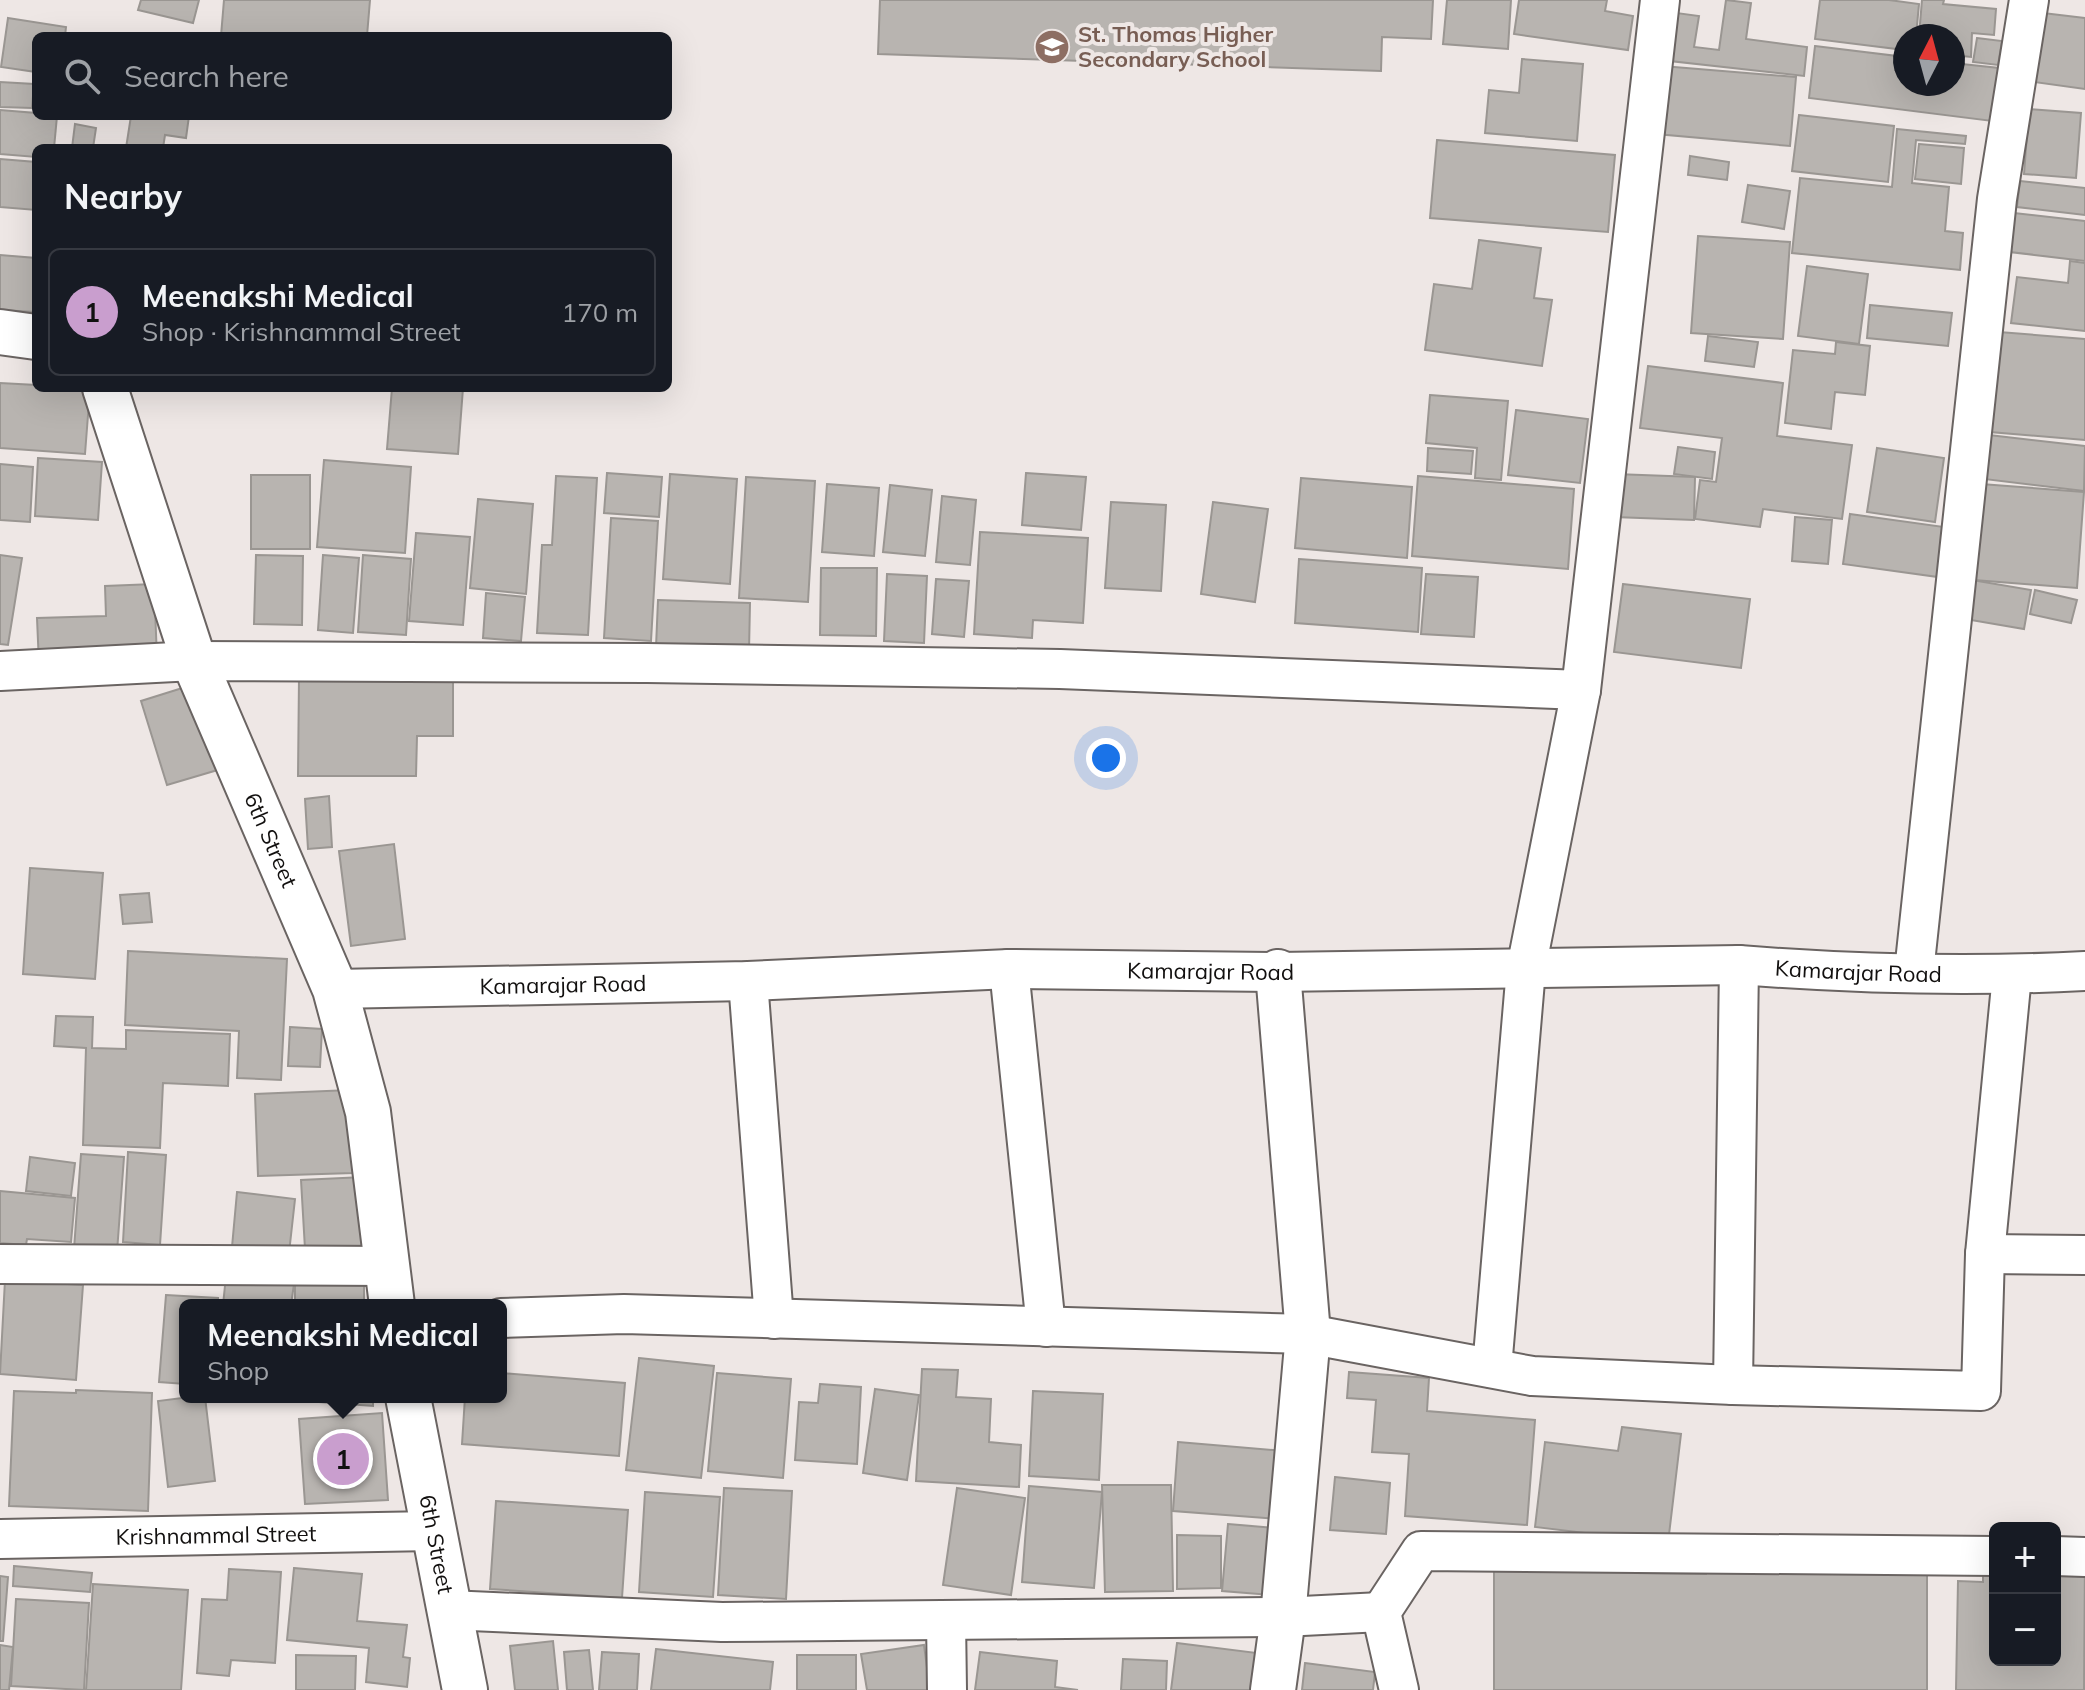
<!DOCTYPE html>
<meta charset="utf-8">
<style>
body{margin:0;font-family:Mulish,sans-serif;background:#242831;color:#f1f3f6}
.controls{position:absolute;right:24px;bottom:24px;display:grid;overflow:hidden;border-radius:12px;box-shadow:0 8px 32px #0002}
.controls button{width:72px;height:72px;display:grid;place-items:center;padding:0;border:0;border-bottom:2px solid #363941;background:#171b24;color:#f1f3f6;font:40px sans-serif}
.compass{position:absolute;left:1893px;top:24px;width:72px;height:72px;border-radius:50%;background:#171b24;box-shadow:0 8px 32px #0002;rotate:6deg}
.you{position:absolute;left:1106px;top:758px;width:28px;height:28px;margin:-20px;border:6px solid #fff;border-radius:50%;background:#1a73e8;box-shadow:0 0 0 12px #1a73e833}
.badge{display:grid;place-items:center;width:52px;height:52px;border-radius:50%;background:#c99ece;color:#111;font-size:26px;font-weight:700}
.pin{position:absolute;translate:-50% -50%;border:4px solid #fff;box-shadow:0 2px 8px #0006}
.popup{position:absolute;left:179px;top:1299px;width:328px;height:104px;box-sizing:border-box;display:grid;place-content:center;border-radius:12px;background:#171b24;filter:drop-shadow(0 2px 6px #0005);font-size:26px;white-space:nowrap;color:#9ea1a6}
.popup b{font-size:30px;color:#f1f3f6}
.popup::after{content:'';position:absolute;left:50%;top:100%;margin-left:-16px;border:16px solid transparent;border-top-color:#171b24}
.list{margin:0;padding:0;list-style:none}
h2{display:flex;justify-content:space-between;align-items:center;height:104px;margin:0;padding:0 32px;font-size:34px}
h2 small{font-size:26px;font-weight:400;color:#9ea1a6}
.list li{display:grid;grid-template-columns:52px 1fr auto;gap:24px;align-items:center;box-sizing:border-box;height:128px;margin:0 16px 16px;padding:0 16px;border:2px solid #363941;border-radius:12px}
.list b{display:block;font-size:30px;white-space:nowrap}
.list p{margin:0;font-size:26px;white-space:nowrap;color:#9ea1a6}
.list em{font-size:26px;font-style:normal;color:#9ea1a6}
.icon{flex:none;width:44px;height:44px;fill:none;stroke:currentColor;stroke-width:2;stroke-linecap:round;stroke-linejoin:round}
.map{position:relative;flex:none;width:2085px;height:1690px;overflow:hidden}
.search{position:absolute;background:#171b24;box-shadow:0 8px 32px #0002;left:32px;top:32px;width:640px;height:88px;display:flex;align-items:center;gap:20px;box-sizing:border-box;padding:0 28px;border-radius:12px;color:#9ea1a6;font-size:30px}
.panel{position:absolute;background:#171b24;box-shadow:0 8px 32px #0002;left:32px;top:144px;width:640px;height:248px;border-radius:12px}
.map>svg:first-child{display:block}
.building{fill:#b8b4b0;stroke:#9a9692;stroke-width:2}
.lines{fill:none;stroke-linecap:round;stroke-linejoin:round}
.street-casing{stroke:#6a6462;stroke-width:42}
.secondary-casing{stroke:#6a6462;stroke-width:48}
.street{stroke:#fff;stroke-width:38}
.secondary{stroke:#fff;stroke-width:44}
.labels{text-anchor:middle;dominant-baseline:central;stroke-width:8;stroke-linejoin:round;paint-order:stroke}
.education-label{font-size:22px;font-weight:bold;fill:#785e54;stroke:#eee7e5;text-anchor:start}
.street-label{font-size:22px;fill:#12100f;stroke:#eee7e5}
</style>
<div class="map">
<svg width="2085" height="1690" viewBox="0 0 2085 1690">
<rect width="100%" height="100%" fill="#eee7e5"/>
<g class="building">
<path d="M141,0h58l-6,23 -55,-13z"/>
<path d="M224,0h146l-3,36h-146z"/>
<path d="M880,0h553l-2,39 -49,-2 -1,34 -503,-17z"/>
<path d="M1447,0h64l-3,49 -65,-5z"/>
<path d="M1519,0h88l-2,11 28,5 -5,34 -114,-16z"/>
<path d="M1726,0l25,3 -5,36 61,8 -3,29 -134,-15 7,-48 22,3 -5,31 25,3z"/>
<path d="M1820,0h69l30,4 -3,32h-11v14l-90,-11z"/>
<path d="M1922,0h22l-1,4 53,5 -2,26 -22,-2 -1,24 -18,-2v-19h-34z"/>
<path d="M2043,13l42,5v71l-51,-7z"/>
<path d="M8,18l58,9 -1,9h-29v36l-35,-5z"/>
<path d="M1977,38l25,3 -4,24 -25,-3z"/>
<path d="M1815,46l90,11v27h48v-21l46,5 -7,53 -183,-23z"/>
<path d="M1522,59l61,5 -6,77 -92,-8 4,-43 30,3z"/>
<path d="M1662,66l134,11 -6,69 -134,-12z"/>
<path d="M0,82l34,2 -2,24 -32,-1z"/>
<path d="M2029,109l52,4 -5,65 -52,-4z"/>
<path d="M0,110l36,3v3h21l-3,32h-18v9l-36,-3z"/>
<path d="M1799,115l95,11 -6,56 -96,-11z"/>
<path d="M131,116h58l-3,22 -21,-3 -2,13h-37z"/>
<path d="M75,124l21,4 -3,20h-21z"/>
<path d="M1897,129l69,7 -1,8 -49,-4 -4,43 37,4 -4,44 18,2 -3,37 -168,-17 8,-75 92,9z"/>
<path d="M1437,140l178,15 -7,77 -178,-14z"/>
<path d="M1919,144l45,4 -3,36 -46,-5z"/>
<path d="M1690,156l39,6 -2,18 -39,-5z"/>
<path d="M0,159l36,3v48l-36,-3z"/>
<path d="M2020,181l65,7v27l-68,-8z"/>
<path d="M1748,185l42,6 -6,38 -42,-7z"/>
<path d="M2014,213l71,8v40l-75,-9z"/>
<path d="M1698,236l92,6 -7,97 -92,-6z"/>
<path d="M1479,240l62,8 -7,50 18,2 -10,66 -117,-16 9,-66 38,5z"/>
<path d="M0,255l36,3v54l-36,-2z"/>
<path d="M2070,261l15,2v68l-74,-8 6,-46 51,6z"/>
<path d="M1807,266l61,8 -9,70 -61,-8z"/>
<path d="M1870,305l82,8 -4,33 -81,-8z"/>
<path d="M1999,332l86,7v101l-95,-8z"/>
<path d="M1708,336l50,6 -4,25 -49,-6z"/>
<path d="M1836,342l34,4 -5,49 -30,-3 -4,37 -46,-6 8,-73 42,4z"/>
<path d="M1648,366l135,17 -6,53 75,9 -10,74 -79,-10 -3,18 -65,-8 5,-39 16,2 6,-44 -82,-10z"/>
<path d="M0,383l36,2v3l54,1 -5,65 -85,-6z"/>
<path d="M392,388h71l-5,66 -71,-5z"/>
<path d="M1430,395l78,6 -7,79 -26,-2 2,-30 -51,-5z"/>
<path d="M1516,410l72,9 -8,64 -72,-8z"/>
<path d="M1989,435l96,11 -1,45 -100,-12z"/>
<path d="M1678,447l37,5 -3,27 -38,-5z"/>
<path d="M1428,448l45,3 -2,23 -44,-3z"/>
<path d="M1877,448l67,10 -9,64 -68,-10z"/>
<path d="M38,458l64,4 -4,58 -63,-4z"/>
<path d="M324,460l87,7 -6,86 -88,-6z"/>
<path d="M0,464l33,3 -3,55 -30,-2z"/>
<path d="M607,473l55,4 -3,40 -55,-4z"/>
<path d="M1026,473l60,4 -5,53 -59,-5z"/>
<path d="M670,474l67,5 -7,105 -67,-5z"/>
<path d="M1615,474l80,3 -1,43 -80,-3z"/>
<rect x="251" y="475" width="59" height="74"/>
<path d="M556,476l41,2 -9,157 -51,-2 5,-88h10z"/>
<path d="M1418,476l156,13 -6,80 -156,-13z"/>
<path d="M746,477l69,4 -7,121 -69,-4z"/>
<path d="M1301,478l111,9 -5,71 -112,-10z"/>
<path d="M827,484l52,4 -5,68 -52,-4z"/>
<path d="M1981,484l103,8 -7,96 -103,-8z"/>
<path d="M890,485l42,5 -7,66 -42,-4z"/>
<path d="M942,496l34,4 -6,65 -34,-3z"/>
<path d="M478,499l55,5 -7,90 -56,-6z"/>
<path d="M1111,502l55,3 -5,86 -56,-3z"/>
<path d="M1213,502l55,7 -13,93 -54,-8z"/>
<path d="M1850,514l94,13 -6,50 -95,-13z"/>
<path d="M1795,517l37,3 -4,44 -36,-3z"/>
<path d="M611,518l47,3 -7,120 -47,-3z"/>
<path d="M980,532l108,6 -5,85 -50,-3 -1,18 -58,-4z"/>
<path d="M416,533l54,4 -7,88 -54,-4z"/>
<path d="M0,555l22,3 -14,87 -8,-1z"/>
<path d="M256,555l47,1 -1,69 -48,-1z"/>
<path d="M323,555l36,3 -6,75 -35,-3z"/>
<path d="M363,555l48,4 -5,76 -48,-3z"/>
<path d="M1299,559l123,9 -4,64 -123,-9z"/>
<path d="M821,568h56l-1,68 -56,-1z"/>
<path d="M887,574l40,2 -3,67 -40,-2z"/>
<path d="M1426,574l52,3 -4,60 -53,-3z"/>
<path d="M936,579l33,2 -5,56 -32,-3z"/>
<path d="M1972,580l59,10 -7,39 -59,-10z"/>
<path d="M154,584l3,74 -118,6 -2,-46 69,-2 -1,-30z"/>
<path d="M1623,584l127,15 -9,69 -127,-16z"/>
<path d="M2035,590l42,10 -6,23 -41,-9z"/>
<path d="M486,593l39,4 -4,44 -38,-3z"/>
<path d="M658,600l92,3 -1,48 -93,-4z"/>
<path d="M453,676v60h-36l-1,40h-118l1,-98z"/>
<path d="M195,684l26,85 -54,16 -26,-84z"/>
<path d="M329,796l3,51 -24,2 -3,-50z"/>
<path d="M394,844l11,95 -54,7 -12,-95z"/>
<path d="M30,868l73,5 -8,106 -72,-5z"/>
<path d="M149,893l3,29 -29,2 -3,-29z"/>
<path d="M128,951l159,8 -6,121 -44,-2 2,-47 -114,-6z"/>
<path d="M56,1016l37,1 -1,31 34,1v-19l104,4 -2,52 -65,-3 -3,65 -77,-3 3,-97 -32,-2z"/>
<path d="M290,1027l32,2 -2,38 -32,-1z"/>
<path d="M350,1090l3,83 -95,3 -3,-82z"/>
<path d="M128,1152l38,3 -6,90 -37,-3z"/>
<path d="M81,1154l43,3 -7,95 -43,-3z"/>
<path d="M30,1157l45,6 -4,33 -45,-5z"/>
<path d="M363,1177l4,69 -62,3 -4,-69z"/>
<path d="M0,1191l75,7 -4,44 -44,-3 -1,6 -26,-2z"/>
<path d="M237,1192l58,7 -6,54 -57,-6z"/>
<path d="M226,1276l68,8 -3,21h-68z"/>
<path d="M295,1276l69,2v27h-69z"/>
<path d="M5,1280l78,5 -7,95 -76,-6z"/>
<path d="M166,1295l52,3v7h-33v79l-26,-2z"/>
<path d="M639,1358l75,8 -13,112 -75,-8z"/>
<path d="M922,1369l36,1 -2,27 35,2 -2,43 32,3 -2,42 -103,-6z"/>
<path d="M1349,1372l80,6 -2,33 108,9 -8,105 -122,-9 4,-62 -37,-2 4,-52 -29,-2z"/>
<path d="M501,1373l124,10 -6,73 -157,-12 3,-47h36z"/>
<path d="M717,1373l74,6 -8,99 -75,-7z"/>
<path d="M820,1384l41,3 -4,77 -62,-4 4,-58 19,1z"/>
<path d="M875,1389l44,6 -12,85 -44,-7z"/>
<path d="M76,1390l76,3 -4,118 -139,-5 5,-115 62,2z"/>
<path d="M1033,1391l70,3 -4,86 -70,-4z"/>
<path d="M190,1397h15l10,84 -47,6 -10,-86z"/>
<path d="M292,1397h81v9l-81,-6z"/>
<path d="M382,1413l6,87 -83,4 -6,-85z"/>
<path d="M1622,1427l59,7 -13,109 -133,-16 10,-85 73,9z"/>
<path d="M1178,1442l119,10 -5,68 -119,-9z"/>
<path d="M1335,1477l55,6 -4,51 -56,-4z"/>
<path d="M1102,1485h69l2,106 -68,1z"/>
<path d="M1029,1486l73,6 -8,96 -72,-6z"/>
<path d="M724,1488l68,3 -6,108 -68,-4z"/>
<path d="M957,1488l68,10 -14,97 -68,-10z"/>
<path d="M645,1492l75,5 -7,100 -74,-5z"/>
<path d="M496,1501l132,9 -6,88 -132,-9z"/>
<path d="M1228,1524l48,4 -5,67 -49,-4z"/>
<path d="M1177,1535l44,1v52l-44,1z"/>
<path d="M1983,1556l12,1v103h60v-103l30,1 -1,132h-128l2,-109 25,1z"/>
<path d="M14,1566l78,7 -2,19 -77,-6z"/>
<path d="M1494,1566l142,1v6l70,1v-3l221,1v118h-433z"/>
<path d="M294,1568l68,6 -5,47 50,4 -4,32 7,1 -3,29 -41,-5 3,-34 -82,-8z"/>
<path d="M229,1569l52,3 -6,91 -44,-3 -2,16 -32,-3 5,-74 25,1z"/>
<path d="M0,1576l8,1 -5,64h-3z"/>
<path d="M93,1584l95,6 -7,100h-95z"/>
<path d="M16,1599l73,4 -5,87 -73,-4z"/>
<path d="M553,1641l5,49h-43l-5,-44z"/>
<path d="M1177,1643l80,10 -5,37h-81z"/>
<path d="M0,1645l13,2 -4,43h-9z"/>
<path d="M924,1645l6,45h-63l-6,-36z"/>
<path d="M656,1649l117,13 -3,28h-119z"/>
<path d="M589,1650l4,40h-26l-3,-38z"/>
<path d="M602,1652l37,2 -2,36h-38z"/>
<path d="M980,1652l77,9 -2,26 23,3h-103z"/>
<path d="M296,1655l60,1 -1,34h-59z"/>
<rect x="797" y="1655" width="59" height="35"/>
<path d="M1123,1659l44,2 -1,29h-45z"/>
<path d="M1305,1663l70,9 -2,18h-71z"/>
</g>
<g class="lines">
<defs>
<g id="street">
<path d="M0,671l194,-10 453,2 413,6 521,21 79,-690"/>
<path d="M1009,969l37,358"/>
<path d="M1914,972l83,-773 32,-199"/>
<path d="M748,981l26,338"/>
<path id="s1" d="M335,989l413,-8 261,-12 269,3 461,-7c115,9 231,12 346,6"/>
<path d="M1985,1254l100,1"/>
<path d="M0,1264l387,2"/>
<path d="M501,1318l123,-4 684,20 224,42 201,9 248,6 4,-137 27,-279"/>
<path d="M1492,1368l34,-399 55,-279"/>
<path d="M1733,1385l6,-420"/>
<path id="s2" d="M0,1539l433,-8"/>
<path d="M2055,1556l30,1"/>
<path d="M448,1610l274,12 561,-5 98,-5"/>
<path d="M946,1620l1,70"/>
<path d="M1399,1690l-18,-78 40,-61 574,5"/>
</g>
<g id="secondary">
<path d="M0,332l36,5"/>
<path id="s3" d="M105,388l89,273 141,328 33,123 24,193"/>
<path id="s4" d="M408,1397l57,293"/>
<path d="M1273,1690l10,-73 25,-283 -30,-362"/>
</g>
</defs>
<use href="#street" class="street-casing"/>
<use href="#secondary" class="secondary-casing"/>
<use href="#street" class="street"/>
<use href="#secondary" class="secondary"/>
</g>
<defs>
<symbol id="school-disc" viewBox="-11 -11 22 22"><circle r="9.5" fill="#8d6e63" stroke="#eee7e5"/><path d="M0-5L7-2L0 1L-7-2ZM-4 1L0 2.5L4 1V4Q0 6-4 4Z" fill="#fff"/></symbol>
</defs>
<g fill-rule="evenodd">
<use href="#school-disc" x="1032" y="27" width="40" height="40"/>
</g>
<g class="labels">
<g class="education-label">
<text x="1078" y="34">St. Thomas Higher<tspan x="1078" dy="25">Secondary School</tspan></text>
</g>
<g class="street-label">
<text stroke="none"><textPath href="#s3" startOffset="482">6th Street</textPath></text>
<text stroke="none"><textPath href="#s1" startOffset="1524">Kamarajar Road</textPath></text>
<text stroke="none"><textPath href="#s1" startOffset="876">Kamarajar Road</textPath></text>
<text stroke="none"><textPath href="#s1" startOffset="228">Kamarajar Road</textPath></text>
<text stroke="none"><textPath href="#s2" startOffset="216">Krishnammal Street</textPath></text>
<text stroke="none"><textPath href="#s4" startOffset="150">6th Street</textPath></text>
</g>
</g>
</svg>
<div class="controls">
<button>+</button>
<button>−</button>
</div>
<svg class="compass" viewBox="-18 -18 36 36"><path d="M0-13l5 13h-10z" fill="#e53935"/><path d="M0 13l5-13h-10z" fill="#9ea1a6"/></svg>
<div class="you"></div>
<div class="pin badge" style="left:343px;top:1459px">1</div>
<div class="popup"><b>Meenakshi Medical</b>Shop</div>
<div class="search"><svg class="icon" aria-label="search" viewBox="0 0 24 24"><circle cx="10" cy="10" r="6"/><path d="M15 15l6 6"/></svg>Search here</div>
<section class="panel">
<h2>Nearby<small></small></h2>
<ul class="list">
<li><span class="badge">1</span><div><b>Meenakshi Medical</b><p>Shop · Krishnammal Street</p></div><em>170 m</em></li>
</ul>
</section>
</div>
